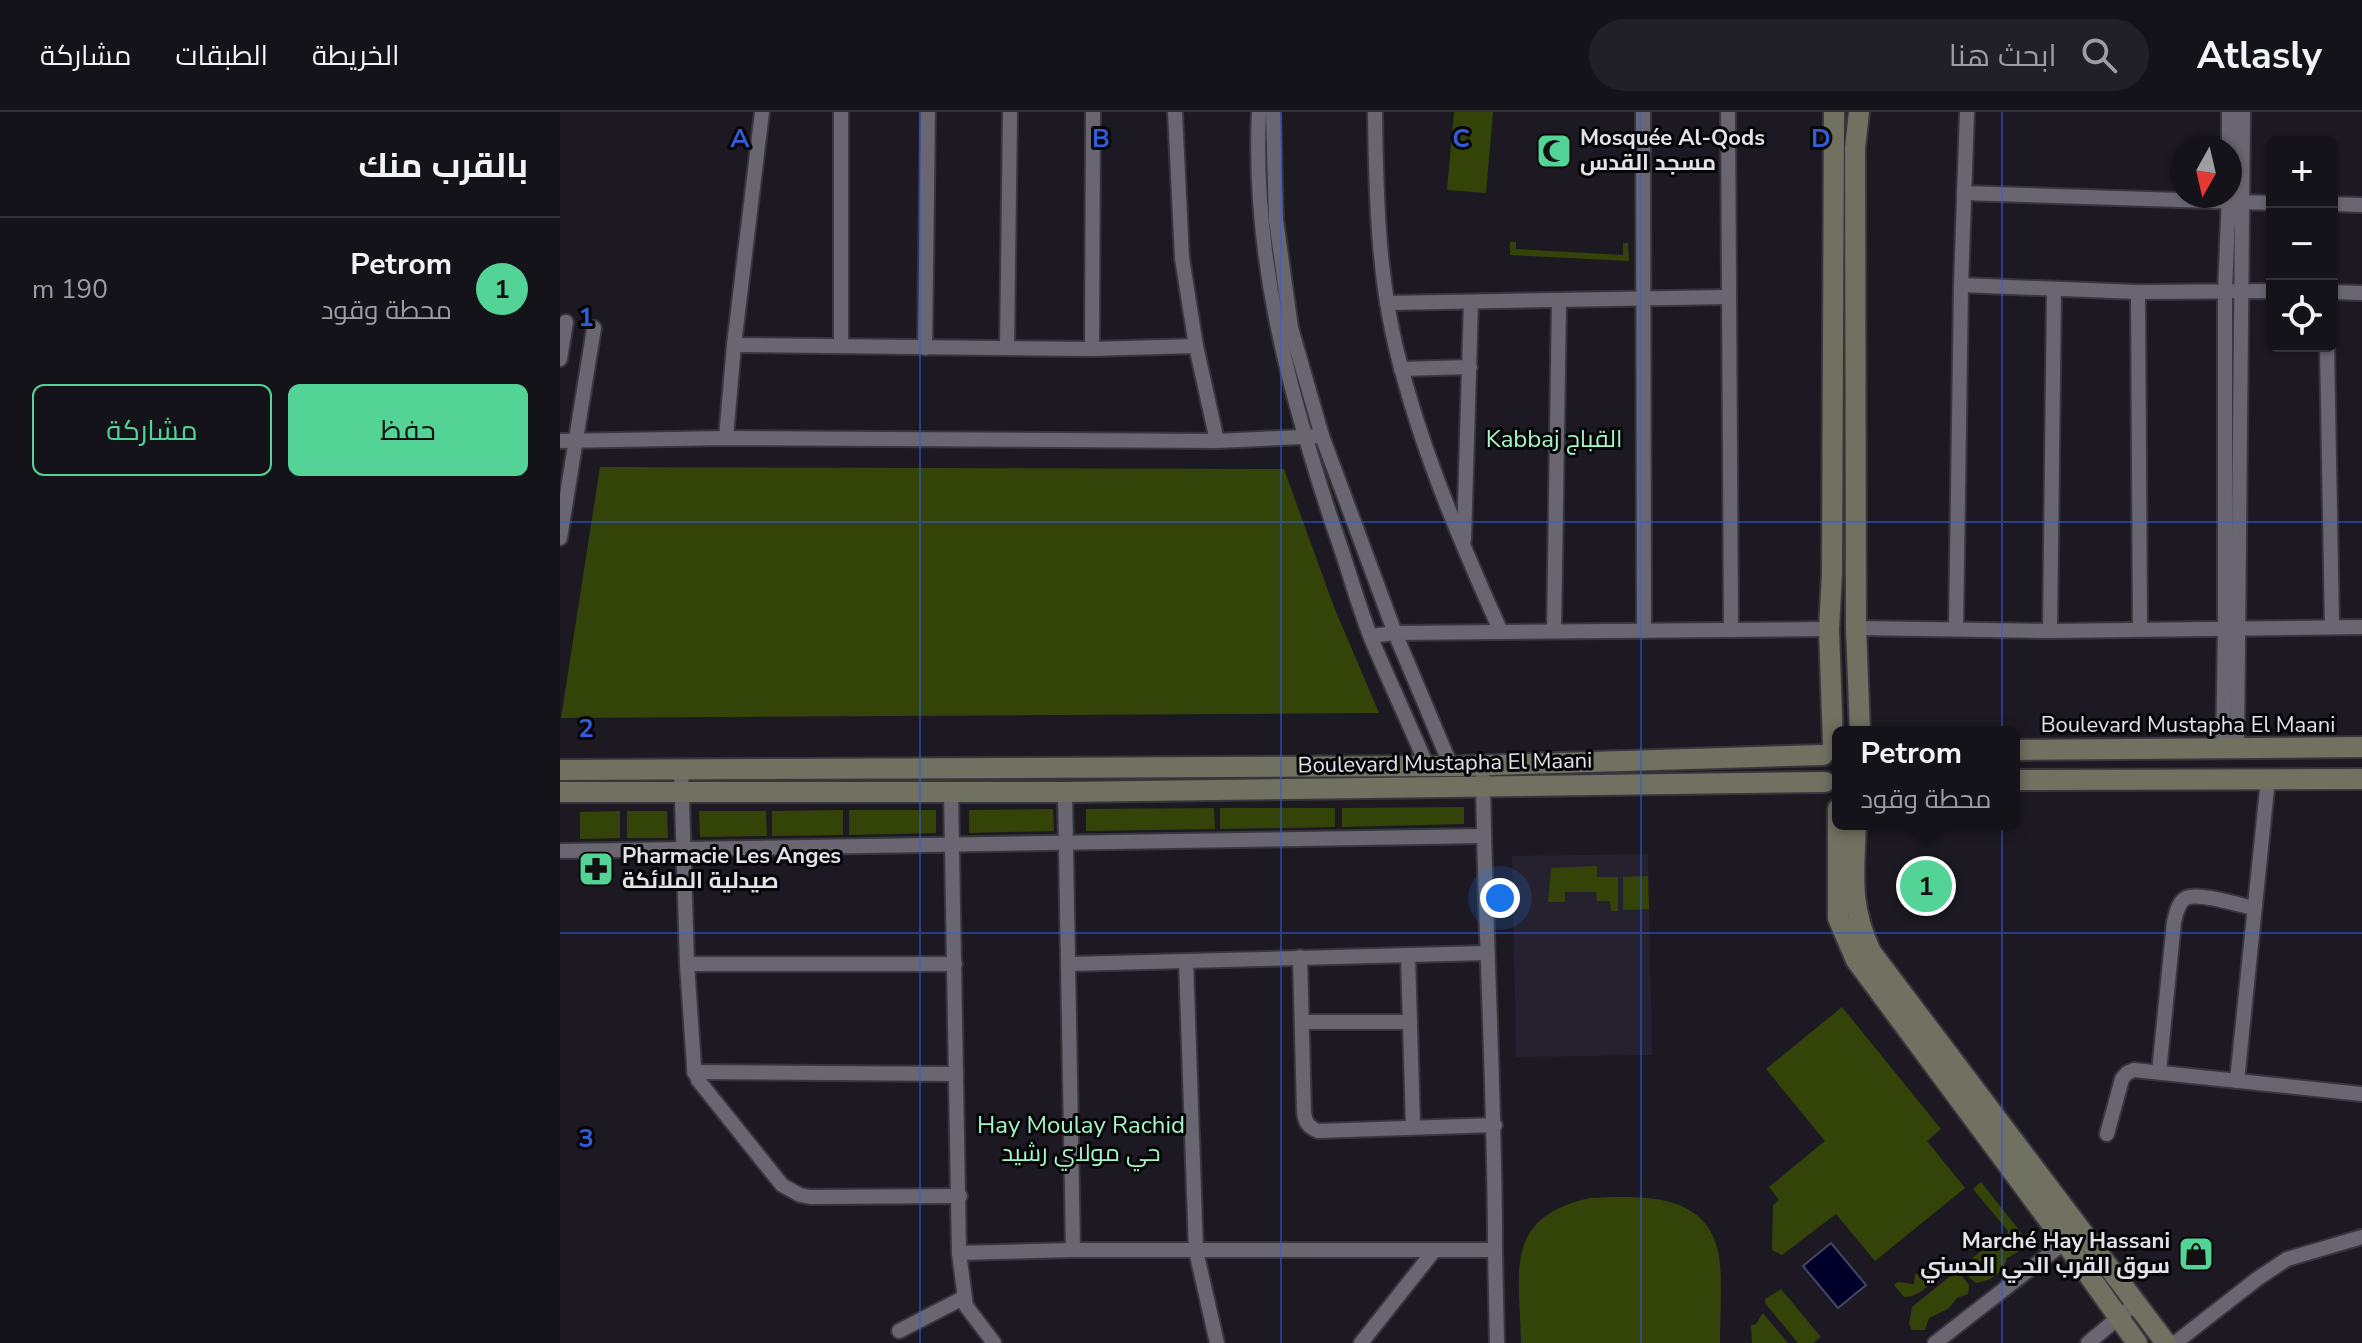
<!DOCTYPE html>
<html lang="ar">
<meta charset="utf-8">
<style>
body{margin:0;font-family:"Nunito Sans",Cairo,sans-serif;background:#222027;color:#f1f3f6;direction:rtl}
.controls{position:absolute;right:24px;top:24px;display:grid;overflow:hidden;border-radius:12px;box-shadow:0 2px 6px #0004}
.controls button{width:72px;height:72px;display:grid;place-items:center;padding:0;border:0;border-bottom:2px solid #343239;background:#15131a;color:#f1f3f6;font:40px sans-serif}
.compass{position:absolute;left:1610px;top:24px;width:72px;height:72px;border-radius:50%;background:#15131a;box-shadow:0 2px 6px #0004;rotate:188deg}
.you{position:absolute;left:940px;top:786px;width:28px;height:28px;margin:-20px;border:6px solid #fff;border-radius:50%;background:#1a73e8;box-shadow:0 0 0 12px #1a73e833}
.badge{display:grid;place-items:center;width:52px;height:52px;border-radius:50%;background:#53d396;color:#111;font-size:26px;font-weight:700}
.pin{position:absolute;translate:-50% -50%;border:4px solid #fff;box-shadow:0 2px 8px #0006}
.popup{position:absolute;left:1272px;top:614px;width:188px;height:104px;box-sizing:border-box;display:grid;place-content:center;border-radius:12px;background:#15131a;filter:drop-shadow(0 2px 6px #0005);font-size:26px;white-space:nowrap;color:#9d9ea2}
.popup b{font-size:30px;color:#f1f3f6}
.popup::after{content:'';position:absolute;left:50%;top:100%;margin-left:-16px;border:16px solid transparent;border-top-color:#15131a}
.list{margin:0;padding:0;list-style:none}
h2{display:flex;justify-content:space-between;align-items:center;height:104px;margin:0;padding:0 32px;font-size:34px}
h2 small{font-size:26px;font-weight:400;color:#9d9ea2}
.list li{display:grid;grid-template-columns:52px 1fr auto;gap:24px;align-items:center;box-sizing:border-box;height:144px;padding:0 32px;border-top:2px solid #343239}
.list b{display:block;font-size:30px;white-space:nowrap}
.list p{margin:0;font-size:26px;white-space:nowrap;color:#9d9ea2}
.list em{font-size:26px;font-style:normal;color:#9d9ea2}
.actions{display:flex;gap:16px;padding:24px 32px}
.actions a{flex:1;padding:18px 0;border:2px solid #53d396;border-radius:12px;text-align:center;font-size:28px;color:#53d396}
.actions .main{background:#53d396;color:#111}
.icon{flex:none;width:44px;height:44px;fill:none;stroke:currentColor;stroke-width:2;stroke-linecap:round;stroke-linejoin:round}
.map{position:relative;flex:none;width:1802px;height:1231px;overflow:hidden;direction:ltr}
header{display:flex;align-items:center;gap:48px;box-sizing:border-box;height:112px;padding:0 40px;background:#15131a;border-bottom:2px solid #343239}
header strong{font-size:38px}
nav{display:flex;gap:44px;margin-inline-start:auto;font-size:28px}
.search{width:560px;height:72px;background:#222027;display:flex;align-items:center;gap:20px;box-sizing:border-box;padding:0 28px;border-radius:44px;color:#9d9ea2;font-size:30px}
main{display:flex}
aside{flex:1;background:#15131a}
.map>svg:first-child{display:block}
.built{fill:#26212f}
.green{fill:#344408}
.water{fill:#00002a;stroke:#444463;stroke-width:2}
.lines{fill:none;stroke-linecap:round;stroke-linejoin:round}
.street-casing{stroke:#37363c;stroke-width:18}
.secondary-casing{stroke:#37363c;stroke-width:24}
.street{stroke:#696671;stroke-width:14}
.secondary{stroke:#707160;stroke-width:20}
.grid{fill:none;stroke:#315dda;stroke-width:2;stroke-opacity:0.55}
.labels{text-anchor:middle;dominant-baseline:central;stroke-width:6;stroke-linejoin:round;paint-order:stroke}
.poi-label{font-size:22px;font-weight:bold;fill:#e3e2e8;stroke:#060508;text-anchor:start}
.street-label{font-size:22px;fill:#e3e2e8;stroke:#060508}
.neighbourhood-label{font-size:24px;fill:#a4f5c8;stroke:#060508}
.grid-label{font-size:26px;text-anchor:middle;font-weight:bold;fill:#315dda;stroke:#060508;stroke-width:6;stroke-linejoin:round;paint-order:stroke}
</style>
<header>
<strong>Atlasly</strong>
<div class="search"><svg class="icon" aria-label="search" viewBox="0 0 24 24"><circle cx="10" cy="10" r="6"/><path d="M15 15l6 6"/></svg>ابحث هنا</div>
<nav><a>الخريطة</a><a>الطبقات</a><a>مشاركة</a></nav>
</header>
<main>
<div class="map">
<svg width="1802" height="1231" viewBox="0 0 1802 1231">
<rect width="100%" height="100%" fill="#1c1922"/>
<path class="built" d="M1088,742l4,201 -136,2 -4,-201z"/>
<g class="green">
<path d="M894,0h39l-7,81 -39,-3z"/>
<path d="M950,130h6v7l107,6v-12h5l1,18 -119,-6z"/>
<path d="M40,355l684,2 50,138 45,106 -818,5z"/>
<path d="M904,695v17l-122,3v-19z"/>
<path d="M654,696l1,21 -129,2v-22z"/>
<path d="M660,696h115v19l-115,2z"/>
<path d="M493,697l1,22 -85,2v-23z"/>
<path d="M283,698v25l-71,1v-25z"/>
<path d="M289,698h87v23l-87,2z"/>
<path d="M60,699v27l-40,1v-27z"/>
<path d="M67,699h40l1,27h-41z"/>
<path d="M139,699h67l1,25 -67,1z"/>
<path d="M1037,754v11h21v34h-7l-1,-10h-13l-1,-9h-31v10h-17l3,-34z"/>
<path d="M1088,764l1,33 -26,1v-33z"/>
<path d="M1282,895l99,122 -14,12 38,47 -90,73 -39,-47 -54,41 -10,-5 1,-45 6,-5 -10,-13 56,-46 -59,-72z"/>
<path d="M1421,1070l45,57 -6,5 -2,8 -11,6c-4,16 -15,22 -31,25l-11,-9 -1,-9c7,-5 16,-15 23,-17 12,-4 17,-4 21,-17l-35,-42z"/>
<path d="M1030,1086c48,-2 115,-7 128,53 5,22 2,67 2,92h-199c-1,-72 -19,-125 69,-145z"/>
<path d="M1367,1152l13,1c-3,16 -20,32 -36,32l-10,-12 4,-3 16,2 1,-10 10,1z"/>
<path d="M1394,1161l8,3 7,9 -1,9 -11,4 -9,11 -19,9 -4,12h-13l-3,-6 3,-17z"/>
<path d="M1221,1177l40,48 -8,6h-15l-33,-40v-4z"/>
<path d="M1203,1201l25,30h-36l-1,-18 5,-1z"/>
</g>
<path class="water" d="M1271,1131l35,42 -28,23 -35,-42z"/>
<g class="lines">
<defs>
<g id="street">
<path d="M281,0v233"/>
<path d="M615,0l7,146 14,88 21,95"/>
<path d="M699,0c-7,144 30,281 75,416 13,36 23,74 37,110 18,43 38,85 56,128"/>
<path d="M713,0l3,108 15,108 31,108 73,197 56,133"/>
<path d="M815,0c1,87 3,175 27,259 24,90 61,176 99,261"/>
<path d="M1083,0l1,519"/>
<path d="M1168,0l3,518"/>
<path d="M1669,36v-36"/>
<path d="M1404,81l308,10"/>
<path d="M1772,92l30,1"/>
<path d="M1401,173l177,7 134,-1"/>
<path d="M1578,180l2,337"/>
<path d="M1772,180l30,1"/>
<path d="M827,191l341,-6"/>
<path d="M174,233l358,4 104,-3"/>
<path d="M1767,234l5,281"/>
<path d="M365,236l3,-236"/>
<path d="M447,236l3,-236"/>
<path d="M532,237l1,-237"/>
<path d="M0,247l6,-37"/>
<path d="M841,257l69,-2"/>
<path d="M166,326l8,-93 28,-233"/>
<path d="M0,329l166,-3 491,3 105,-5"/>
<path d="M0,426l34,-210"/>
<path d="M904,428l7,-238"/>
<path d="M1296,516l194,3 312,-4"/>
<path d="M1396,516l5,-343 6,-173"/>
<path d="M994,519l5,-330"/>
<path d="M1490,519l4,-342"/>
<path d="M811,524l24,-3 434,-4"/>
<path d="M1663,636l2,-120v-337l4,-95"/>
<path d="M1677,636l6,-636"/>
<path d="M121,656l6,196 7,103 4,13 84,105 18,10 10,2 150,-1"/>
<path d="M391,679l8,462 7,53 28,37"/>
<path d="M505,680l8,458"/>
<path d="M0,739l924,-15"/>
<path d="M848,844l5,171"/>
<path d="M740,845l4,155c1,10 4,15 14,19l177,-6"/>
<path d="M626,849l10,290 21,92"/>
<path d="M127,852h268"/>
<path d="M510,852l416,-11"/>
<path d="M742,910h108"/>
<path d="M134,960l262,2"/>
<path d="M1599,960l15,-150c2,-8 4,-20 12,-24 13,-6 53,7 67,10"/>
<path d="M1677,969l31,-302"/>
<path d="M1547,1022l15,-55 5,-6 7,-3 228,24"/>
<path d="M935,1138l2,93"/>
<path d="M399,1141l114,-3h422c0,-157 -10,-314 -12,-472"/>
<path d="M339,1219l64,-33"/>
<path d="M801,1231l72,-91"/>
<path d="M1375,1231l135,-105"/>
<path d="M1528,1231l48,-40"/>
<path d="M1615,1231l82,-64 30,-20 75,-22"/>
</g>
<g id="secondary">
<path d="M1299,0l-4,36 1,480 4,104"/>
<path d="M1273,632l-4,-115 3,-55 2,-462"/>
<path d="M1454,638l348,-3"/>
<path d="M0,658l900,-4 363,-11"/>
<path d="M1454,668l348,-1"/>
<path d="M0,680h505l760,-10"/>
<path d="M1278,697v109l18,42 209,282 72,101"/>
<path d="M1296,712c-2,51 -7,81 15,128l295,391"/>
</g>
</defs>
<use href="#street" class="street-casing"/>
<use href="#secondary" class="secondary-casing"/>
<use href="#street" class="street"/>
<use href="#secondary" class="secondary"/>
</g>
<path class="grid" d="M360,0v1231M721,0v1231M1081,0v1231M1442,0v1231M0,410h1802M0,821h1802"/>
<defs>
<symbol id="mosque-square" viewBox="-11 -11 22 22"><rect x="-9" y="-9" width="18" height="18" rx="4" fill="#53d396" stroke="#060508"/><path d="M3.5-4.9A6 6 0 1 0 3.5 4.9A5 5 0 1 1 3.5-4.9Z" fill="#111"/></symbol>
<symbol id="pharmacy-square" viewBox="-11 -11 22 22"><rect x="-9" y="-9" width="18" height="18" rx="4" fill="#53d396" stroke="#060508"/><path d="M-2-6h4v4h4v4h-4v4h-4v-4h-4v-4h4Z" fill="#111"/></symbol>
<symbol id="shop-square" viewBox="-11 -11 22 22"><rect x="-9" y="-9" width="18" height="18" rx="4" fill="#53d396" stroke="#060508"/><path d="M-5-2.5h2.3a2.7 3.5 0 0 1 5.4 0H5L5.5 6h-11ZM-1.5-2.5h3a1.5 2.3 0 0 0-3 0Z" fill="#111"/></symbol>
</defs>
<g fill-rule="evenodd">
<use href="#mosque-square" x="974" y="19" width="40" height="40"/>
<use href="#pharmacy-square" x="16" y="737" width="40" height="40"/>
<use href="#shop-square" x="1616" y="1122" width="40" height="40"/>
</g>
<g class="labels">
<g class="poi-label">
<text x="1020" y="26">Mosquée Al-Qods<tspan x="1020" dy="25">مسجد القدس</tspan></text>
<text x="62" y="744">Pharmacie Les Anges<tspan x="62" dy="25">صيدلية الملائكة</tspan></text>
<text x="1610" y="1129" text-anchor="end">Marché Hay Hassani<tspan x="1610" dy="25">سوق القرب الحي الحسني</tspan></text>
</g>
<g class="street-label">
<text x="1628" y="613">Boulevard Mustapha El Maani</text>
<text transform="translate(885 651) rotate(-1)">Boulevard Mustapha El Maani</text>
</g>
<g class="neighbourhood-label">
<text x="994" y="327">Kabbaj القباج</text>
<text x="521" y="1013">Hay Moulay Rachid<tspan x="521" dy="28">حي مولاي رشيد</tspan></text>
</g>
</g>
<g class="grid-label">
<text x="180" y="35">A</text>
<text x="541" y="35">B</text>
<text x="901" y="35">C</text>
<text x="1261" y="35">D</text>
<text x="26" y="214">1</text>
<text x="26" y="625">2</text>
<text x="26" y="1035">3</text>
</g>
</svg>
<div class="controls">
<button>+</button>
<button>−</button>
<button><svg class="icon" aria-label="locate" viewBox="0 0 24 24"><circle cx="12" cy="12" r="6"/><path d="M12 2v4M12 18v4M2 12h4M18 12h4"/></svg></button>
</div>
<svg class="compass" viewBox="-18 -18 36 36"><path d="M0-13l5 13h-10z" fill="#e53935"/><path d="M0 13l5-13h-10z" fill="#9d9ea2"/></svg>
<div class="you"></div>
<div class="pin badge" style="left:1366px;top:774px">1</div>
<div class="popup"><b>Petrom</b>محطة وقود</div>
</div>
<aside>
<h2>بالقرب منك<small></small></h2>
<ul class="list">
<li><span class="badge">1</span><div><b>Petrom</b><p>محطة وقود</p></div><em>190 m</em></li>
</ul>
<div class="actions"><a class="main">حفظ</a><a>مشاركة</a></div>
</aside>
</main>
